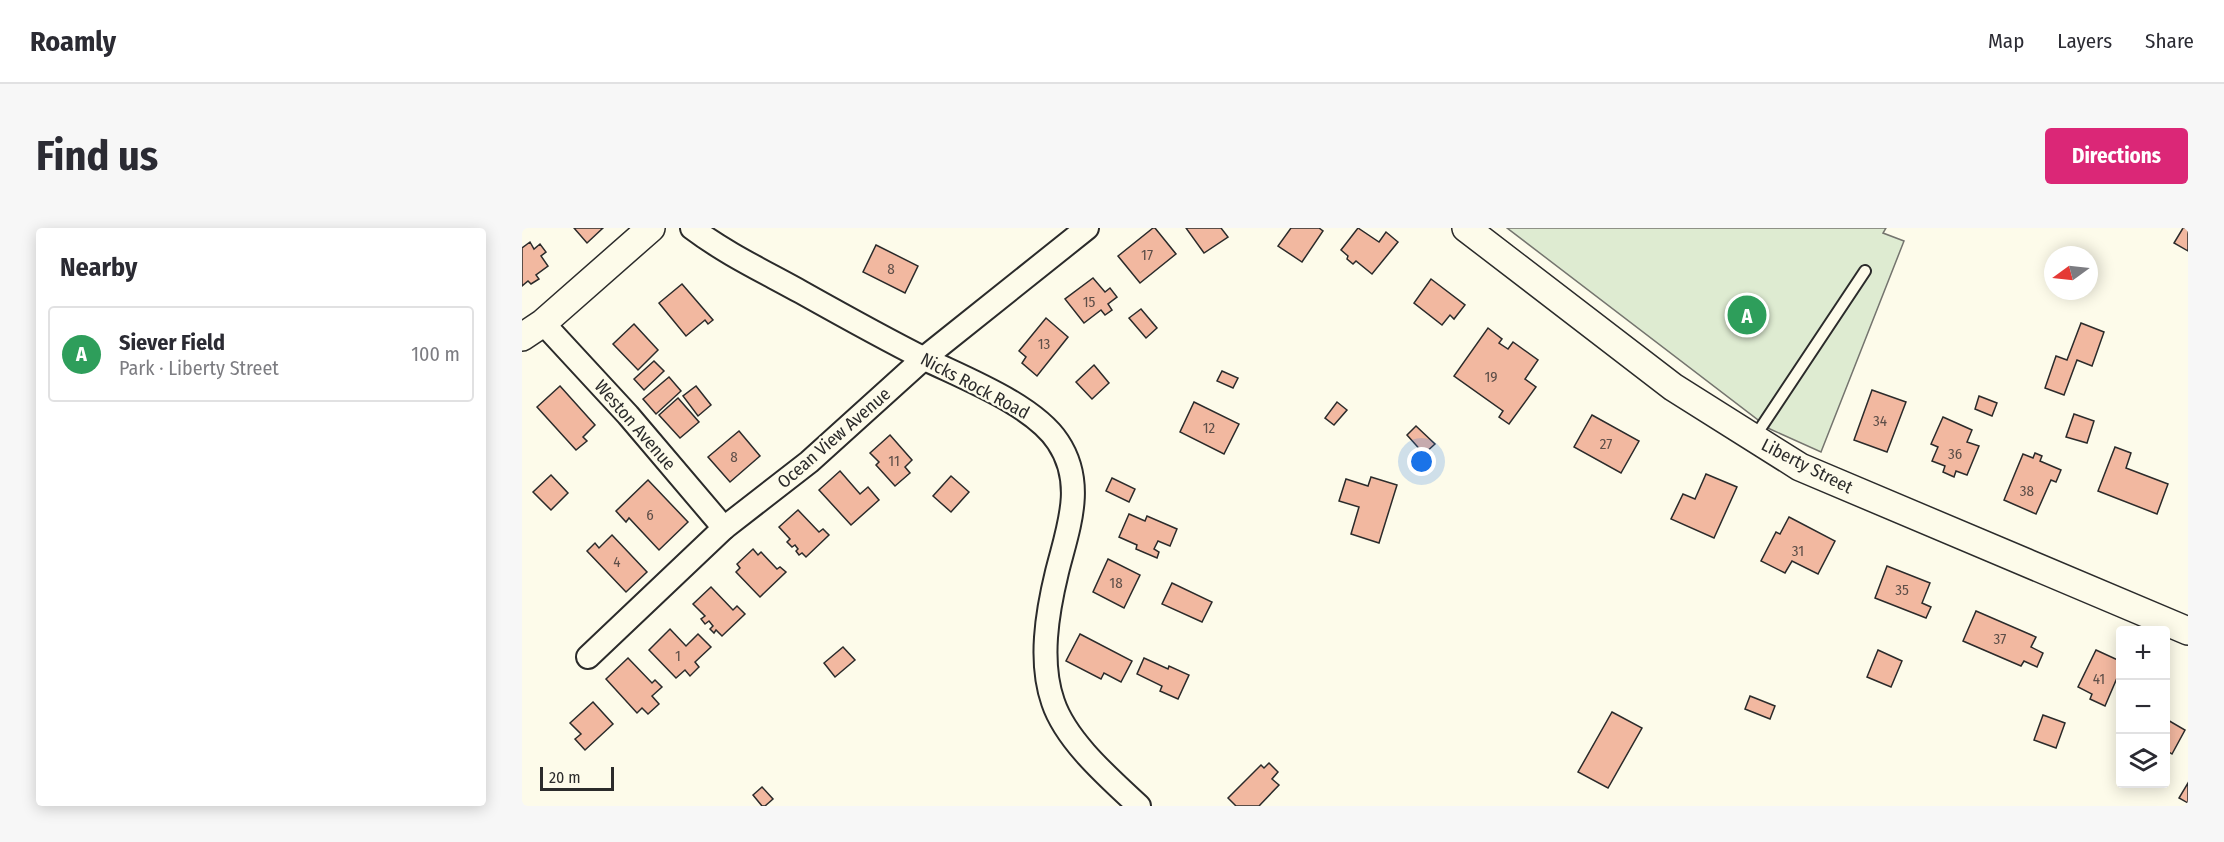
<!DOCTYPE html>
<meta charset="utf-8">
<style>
body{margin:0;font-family:"Fira Sans Condensed",sans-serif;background:#f7f7f7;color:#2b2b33}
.controls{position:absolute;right:18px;bottom:18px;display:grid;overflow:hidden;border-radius:6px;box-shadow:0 3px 15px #0003}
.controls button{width:54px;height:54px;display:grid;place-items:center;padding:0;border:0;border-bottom:2px solid #e1e1e2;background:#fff;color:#2b2b33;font:30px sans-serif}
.compass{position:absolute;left:1522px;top:18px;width:54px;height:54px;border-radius:50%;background:#fff;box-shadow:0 3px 15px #0003;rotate:255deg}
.scale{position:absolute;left:18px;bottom:15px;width:74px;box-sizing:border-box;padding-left:6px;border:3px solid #2b2b2b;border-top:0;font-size:16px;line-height:21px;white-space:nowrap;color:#2b2b2b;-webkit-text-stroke:4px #fdfbea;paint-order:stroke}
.you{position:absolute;left:900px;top:234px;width:21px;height:21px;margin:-15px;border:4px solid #fff;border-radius:50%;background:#1a73e8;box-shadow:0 0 0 9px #1a73e833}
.badge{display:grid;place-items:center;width:39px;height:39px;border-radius:50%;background:#db2777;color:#fff;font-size:20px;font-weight:700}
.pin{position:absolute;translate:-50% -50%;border:3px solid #fff;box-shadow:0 2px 6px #0006}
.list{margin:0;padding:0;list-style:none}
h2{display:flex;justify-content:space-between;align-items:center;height:78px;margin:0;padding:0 24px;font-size:26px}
h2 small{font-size:20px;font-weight:400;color:#7c7c81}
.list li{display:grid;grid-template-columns:39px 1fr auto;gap:18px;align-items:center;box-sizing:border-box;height:96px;margin:0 12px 12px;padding:0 12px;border:2px solid #e1e1e2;border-radius:6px}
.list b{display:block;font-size:22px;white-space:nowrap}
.list p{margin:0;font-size:20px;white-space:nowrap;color:#7c7c81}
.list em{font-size:20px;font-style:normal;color:#7c7c81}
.icon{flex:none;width:33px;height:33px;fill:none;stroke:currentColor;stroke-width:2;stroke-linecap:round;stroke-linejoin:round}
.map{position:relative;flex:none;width:1666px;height:578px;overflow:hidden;border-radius:6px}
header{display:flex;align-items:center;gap:36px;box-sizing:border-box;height:84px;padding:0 30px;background:#fff;border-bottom:2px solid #e1e1e2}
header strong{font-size:28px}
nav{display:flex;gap:33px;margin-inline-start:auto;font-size:21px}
.intro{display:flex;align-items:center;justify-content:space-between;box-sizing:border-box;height:144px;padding:0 36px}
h1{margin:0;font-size:42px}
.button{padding:15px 27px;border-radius:6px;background:#db2777;color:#fff;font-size:21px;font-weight:700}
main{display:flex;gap:36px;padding:0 36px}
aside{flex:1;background:#fff;border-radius:6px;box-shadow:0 3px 15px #0003}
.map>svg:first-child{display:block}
.green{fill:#deebd1;stroke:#74746e;stroke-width:1.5}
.building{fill:#f2b8a0;stroke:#2b2b2b;stroke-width:1.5}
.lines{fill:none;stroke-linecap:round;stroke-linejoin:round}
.service-casing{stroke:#2b2b2b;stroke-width:14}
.minor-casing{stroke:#2b2b2b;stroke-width:26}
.tertiary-casing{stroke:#2b2b2b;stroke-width:30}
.service{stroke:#fdfbea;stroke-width:10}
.minor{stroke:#fdfbea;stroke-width:22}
.tertiary{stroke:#fdfbea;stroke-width:27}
.labels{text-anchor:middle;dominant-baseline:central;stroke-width:4.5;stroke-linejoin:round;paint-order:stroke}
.number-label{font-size:15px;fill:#5d4e48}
.street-label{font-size:18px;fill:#2b2b2b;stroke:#fdfbea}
</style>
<header>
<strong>Roamly</strong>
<nav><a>Map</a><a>Layers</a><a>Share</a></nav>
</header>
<div class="intro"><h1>Find us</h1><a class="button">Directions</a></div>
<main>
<aside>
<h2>Nearby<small></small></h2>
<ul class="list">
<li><span class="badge" style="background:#2e9e5b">A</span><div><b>Siever Field</b><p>Park · Liberty Street</p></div><em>100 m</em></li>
</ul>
</aside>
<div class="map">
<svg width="1666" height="578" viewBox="0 0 1666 578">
<rect width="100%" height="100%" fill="#fdfbea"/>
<path class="green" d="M985,0h379l-3,5 21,8 -83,211 -51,-23z"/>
<g class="building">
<path d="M52,0h29l-16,15z"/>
<path d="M631,0h2l21,26 -36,29 -22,-27z"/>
<path d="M664,0h35l7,9 -24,16z"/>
<path d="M769,0h28l4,3 -21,31 -24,-16z"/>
<path d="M836,0l21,14 7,-10 12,10 -26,32 -16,-13 -3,3 -6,-5 1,-3 -7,-6z"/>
<path d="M1661,0h5v23l-14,-8z"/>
<path d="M8,14l4,7 6,-5 6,8 -5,4 7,10 -12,9 3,4 -8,5 -3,-3 -6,5v-38z"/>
<path d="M354,17l42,21 -13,27 -42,-21z"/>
<path d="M571,50l12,14 5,-4 7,9 -9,7 4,6 -7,5 -4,-5 -17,13 -19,-24z"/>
<path d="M909,51l34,26 -11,14 -4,-4 -8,10 -28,-22z"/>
<path d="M160,56l31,36 -5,4 -3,-4 -19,16 -27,-33z"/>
<path d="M619,81l16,19 -11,10 -17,-20z"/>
<path d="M524,90l22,19 -31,39 -15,-13 4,-6 -7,-6z"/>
<path d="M1559,95l23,9 -12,34 -15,-6 -13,35 -19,-7 11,-32 11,4z"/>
<path d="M112,96l24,26 -20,20 -25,-26z"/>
<path d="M966,100l14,11 -3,4 9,6 5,-7 25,18 -13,19 11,8 -27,37 -10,-7 4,-6 -49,-35z"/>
<path d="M132,133l10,10 -20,19 -10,-11z"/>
<path d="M572,137l15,18 -17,16 -16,-17z"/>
<path d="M700,143l16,7 -5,10 -16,-7z"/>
<path d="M147,149l12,14 -25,23 -13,-15z"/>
<path d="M38,158l35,39 -12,12 4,4 -11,9 -39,-43z"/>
<path d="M174,158l15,19 -13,11 -15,-20z"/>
<path d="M1350,162l34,12 -19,50 -33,-12z"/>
<path d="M1457,168l18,7 -5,13 -17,-7z"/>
<path d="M156,170l21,24 -19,16 -21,-23z"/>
<path d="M672,174l45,22 -15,30 -44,-22z"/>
<path d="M815,174l10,8 -13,15 -9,-7z"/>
<path d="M1552,186l20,7 -7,22 -21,-6z"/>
<path d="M1070,187l47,26 -18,32 -47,-26z"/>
<path d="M1421,189l29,13 -5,12 12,4 -12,29 -11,-4 -2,6 -11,-5 2,-6 -13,-5 6,-14 -7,-3z"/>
<path d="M894,198l19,18 -11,10 -17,-19z"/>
<path d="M217,203l21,25 -30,26 -22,-25z"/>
<path d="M368,207l22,25 -7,7 5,6 -15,13 -19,-21 3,-3 -9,-9z"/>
<path d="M1593,219l16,6 -5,15 42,16 -11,30 -59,-23z"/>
<path d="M1513,225l7,3 -2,5 21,9 -5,12 -5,-2 -15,34 -32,-14 19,-46 10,4z"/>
<path d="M318,243l20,23 8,-7 11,13 -28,25 -32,-35z"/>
<path d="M1184,246l31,13 -23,51 -43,-19 12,-25 12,5z"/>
<path d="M29,247l17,18 -17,17 -18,-18z"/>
<path d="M429,248l18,16 -18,20 -18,-16z"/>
<path d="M849,249l26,8 -18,58 -28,-9 8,-27 -20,-6 7,-22 22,7z"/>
<path d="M590,250l23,11 -6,13 -23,-11z"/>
<path d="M126,252l40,42 -29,28 -30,-32 -3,4 -10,-11z"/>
<path d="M276,282l21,22 4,-3 6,6 -23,22 -4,-4 -3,2 -3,-4 2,-2 -3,-4 -3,2 -5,-5 3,-3 -11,-12z"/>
<path d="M607,286l16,7 2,-5 30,13 -7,17 -12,-5 -4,8 5,3 -2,6 -21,-9 1,-4 -18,-8z"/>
<path d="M1267,289l46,24 -17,33 -26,-13 -7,12 -24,-12 15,-29 4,2z"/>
<path d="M90,307l35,37 -21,20 -39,-41 8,-8 4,5z"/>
<path d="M231,321l5,6 3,-3 16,17 3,-2 6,5 -26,25 -24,-25 4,-4 -3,-4z"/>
<path d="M586,331l32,16 -16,33 -31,-16z"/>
<path d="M1365,338l43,17 -8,20 9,4 -5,11 -51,-20z"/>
<path d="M650,355l40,19 -10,20 -40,-18z"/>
<path d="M189,359l22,23 4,-4 8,8 -23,22 -6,-6 -2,3 -4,-4 3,-3 -4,-5 -4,3 -4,-5 4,-3 -12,-12z"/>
<path d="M1454,383l60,26 -5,10 12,6 -6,14 -13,-6 -3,5 -58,-25z"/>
<path d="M148,401l16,17 12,-12 13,13 -16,15 4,5 -9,9 -5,-6 -9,8 -27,-28z"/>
<path d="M558,406l52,27 -11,21 -17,-9 -3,6 -35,-18z"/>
<path d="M321,419l12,13 -20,17 -11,-14z"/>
<path d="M1356,422l24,11 -11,26 -24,-10z"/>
<path d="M1574,422l24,11v10l-15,35 -15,-7 2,-5 -14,-7z"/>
<path d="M106,430l24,25 3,-3 7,7 -10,9 7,8 -11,10 -6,-6 -5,5 -31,-34z"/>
<path d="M622,430l24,11 1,-3 20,9 -11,24 -18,-8 2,-5 -25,-12z"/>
<path d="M1228,468l25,10 -5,13 -25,-10z"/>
<path d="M71,474l20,22 -28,26 -10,-11 6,-5 -11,-11z"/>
<path d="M1090,484l30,16 -34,60 -30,-16z"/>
<path d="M1521,487l22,8 -9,25 -22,-8z"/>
<path d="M1644,491l19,11 -13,24 -6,-4z"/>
<path d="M747,535l9,9 -6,7 7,6 -20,21h-23l-8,-8 33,-33 3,3z"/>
<path d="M1666,555v20l-9,-5z"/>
<path d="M240,559l11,12 -8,7h-3l-9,-11z"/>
</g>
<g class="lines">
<defs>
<path id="service" d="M1232,210l111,-167"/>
<g id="minor">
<path d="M170,0c33,25 73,44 109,64 41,23 82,46 124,67 39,19 109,46 133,83 28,42 10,86 -1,130 -10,41 -18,90 -4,130 13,39 56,76 86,104"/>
<path d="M21,95l85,92 96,113"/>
<path d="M66,429l136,-129 85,-66 114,-103 164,-131"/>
</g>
<g id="tertiary">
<path d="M944,0l207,159 127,80 388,164"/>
<path d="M0,109l21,-14 108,-95"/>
</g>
</defs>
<use href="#service" class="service-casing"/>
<use href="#minor" class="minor-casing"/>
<use href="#tertiary" class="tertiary-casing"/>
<use href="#service" class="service"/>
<use href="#minor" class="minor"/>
<use href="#tertiary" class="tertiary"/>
</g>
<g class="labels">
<g class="number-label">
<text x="625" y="27">17</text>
<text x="369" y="41">8</text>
<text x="567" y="74">15</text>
<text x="522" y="116">13</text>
<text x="969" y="149">19</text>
<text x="1358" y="193">34</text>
<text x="687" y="200">12</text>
<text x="1084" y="216">27</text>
<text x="1433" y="226">36</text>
<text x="212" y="229">8</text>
<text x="372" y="233">11</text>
<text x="1505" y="263">38</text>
<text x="128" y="287">6</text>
<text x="1276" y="323">31</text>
<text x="95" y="334">4</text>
<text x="594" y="355">18</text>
<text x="1380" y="362">35</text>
<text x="1478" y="411">37</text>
<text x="156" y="428">1</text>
<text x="1577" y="451">41</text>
</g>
<g class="street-label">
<text transform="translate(453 158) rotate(28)">Nicks Rock Road</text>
<text transform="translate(113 197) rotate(49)">Weston Avenue</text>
<text transform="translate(312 210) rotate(-41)">Ocean View Avenue</text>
<text transform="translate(1285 238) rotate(27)">Liberty Street</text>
</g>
</g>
</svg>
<div class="controls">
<button>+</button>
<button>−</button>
<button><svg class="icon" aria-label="layers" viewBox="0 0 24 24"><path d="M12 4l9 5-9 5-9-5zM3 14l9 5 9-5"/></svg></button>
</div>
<svg class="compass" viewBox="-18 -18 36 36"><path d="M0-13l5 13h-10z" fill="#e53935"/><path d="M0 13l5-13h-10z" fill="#7c7c81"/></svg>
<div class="scale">20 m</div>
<div class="you"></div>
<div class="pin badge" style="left:1225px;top:87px;background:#2e9e5b">A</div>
</div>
</main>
